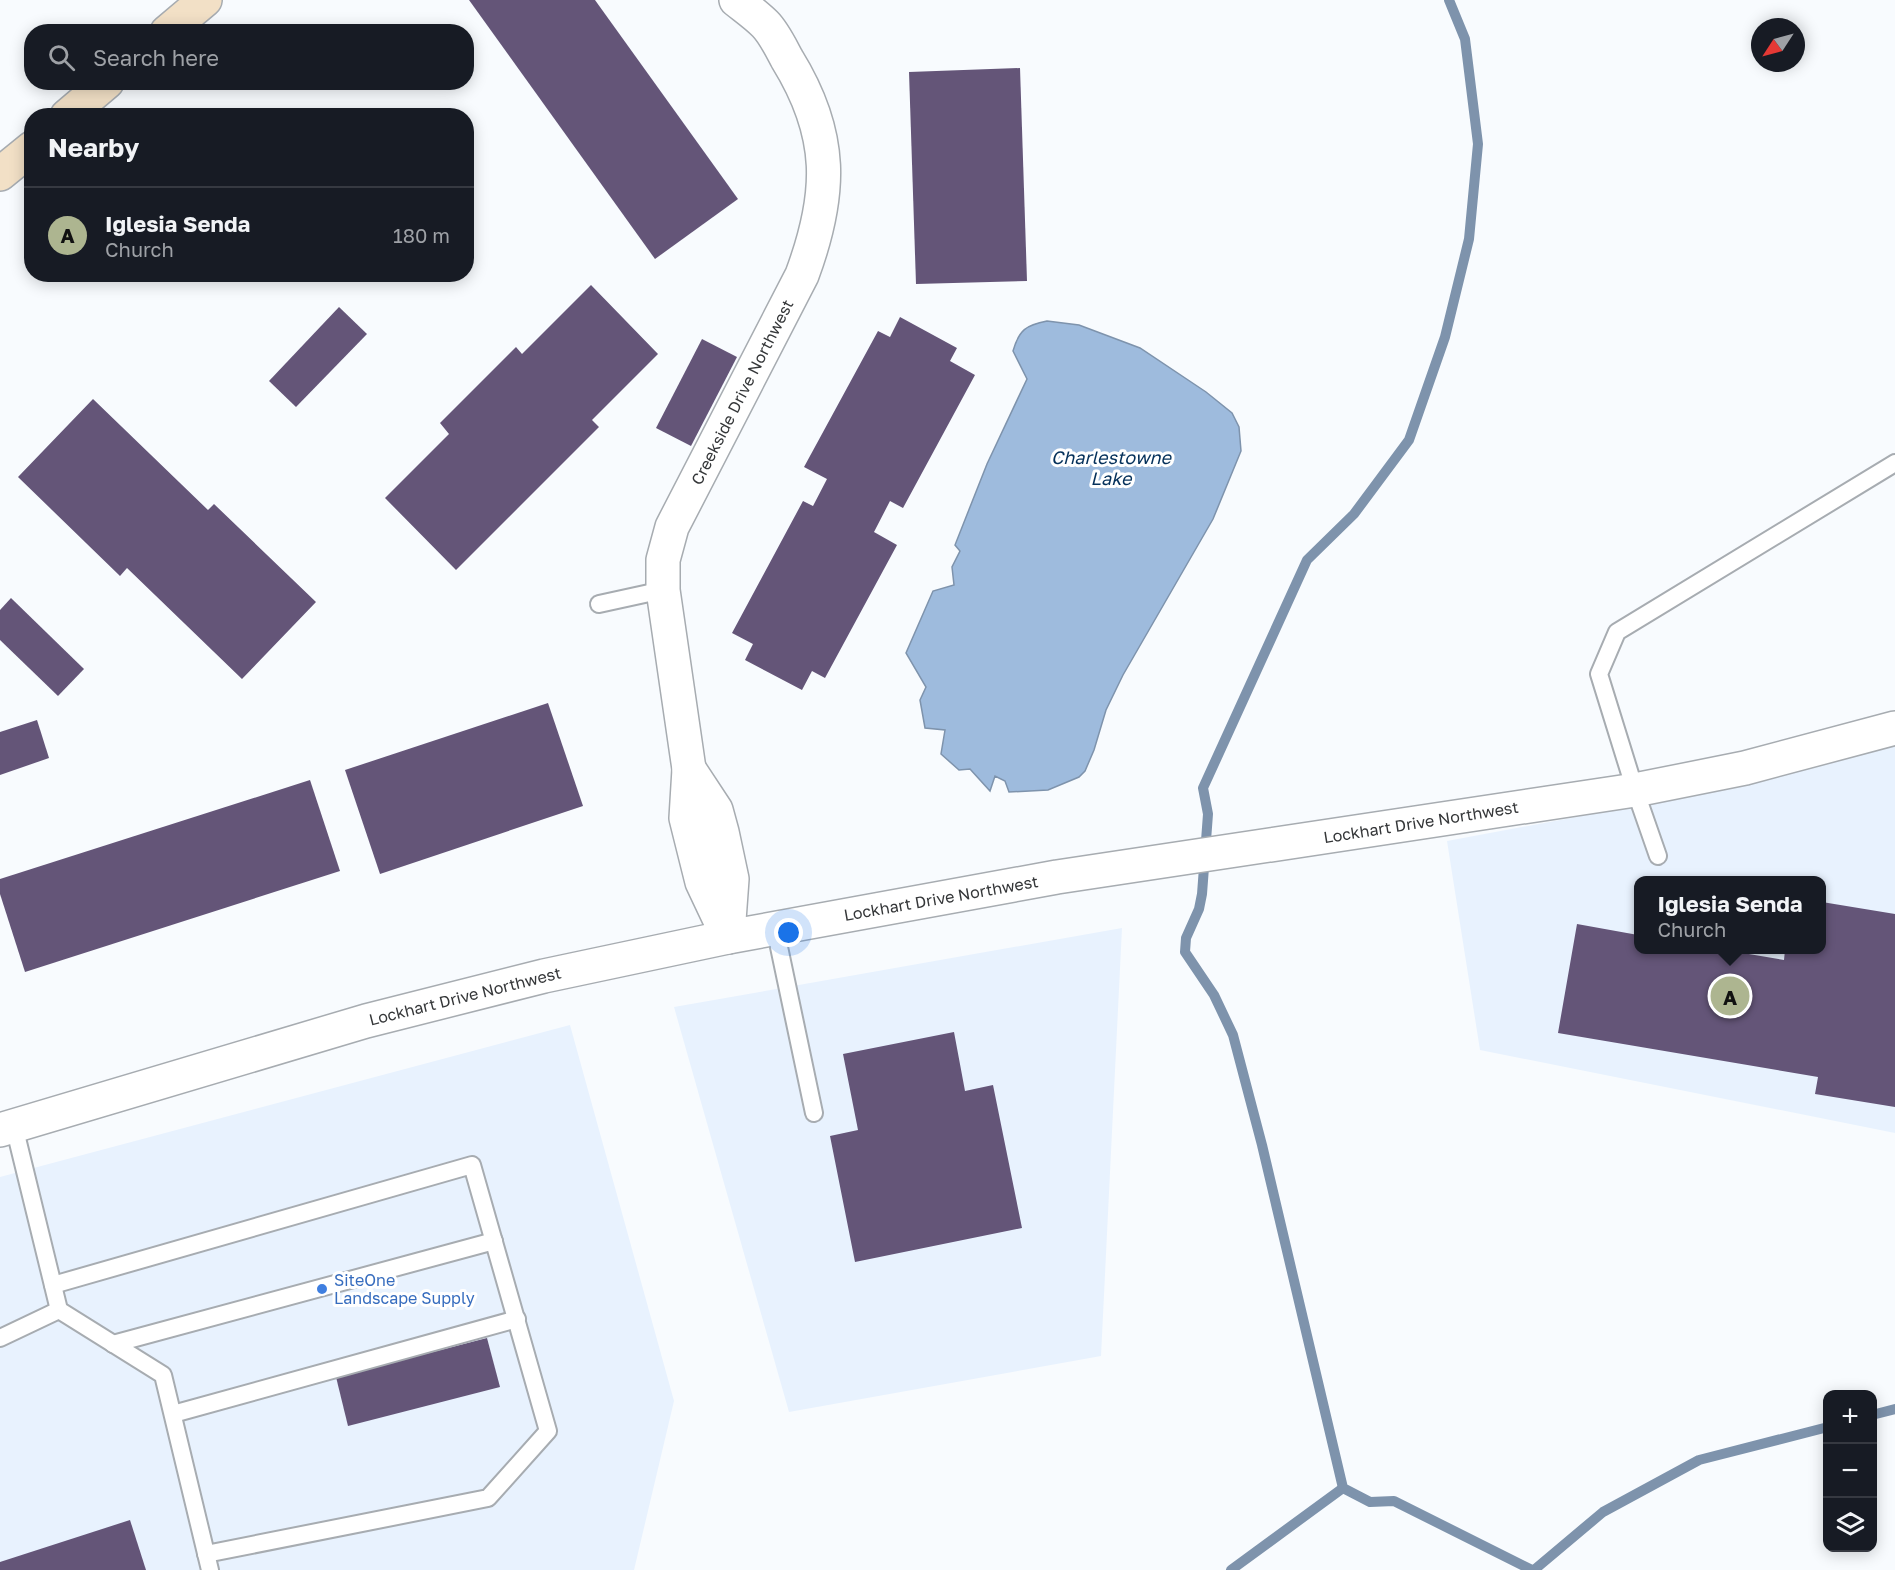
<!DOCTYPE html>
<meta charset="utf-8">
<style>
body{margin:0;font-family:"Golos Text",sans-serif;background:#242831;color:#f1f3f6}
.controls{position:absolute;right:18px;bottom:18px;display:grid;overflow:hidden;border-radius:12px;box-shadow:0 3px 15px #0003}
.controls button{width:54px;height:54px;display:grid;place-items:center;padding:0;border:0;border-bottom:2px solid #363941;background:#171b24;color:#f1f3f6;font:30px sans-serif}
.compass{position:absolute;left:1751px;top:18px;width:54px;height:54px;border-radius:50%;background:#171b24;box-shadow:0 3px 15px #0003;rotate:234deg}
.you{position:absolute;left:789px;top:933px;width:21px;height:21px;margin:-15px;border:4px solid #fff;border-radius:50%;background:#1a73e8;box-shadow:0 0 0 9px #1a73e833}
.badge{display:grid;place-items:center;width:39px;height:39px;border-radius:50%;background:#adb590;color:#111;font-size:20px;font-weight:700}
.pin{position:absolute;translate:-50% -50%;border:3px solid #fff;box-shadow:0 2px 6px #0006}
.popup{position:absolute;left:1634px;top:876px;width:192px;height:78px;box-sizing:border-box;display:grid;place-content:center;border-radius:12px;background:#171b24;filter:drop-shadow(0 2px 4px #0005);font-size:20px;white-space:nowrap;color:#9ea1a6}
.popup b{font-size:22px;color:#f1f3f6}
.popup::after{content:'';position:absolute;left:50%;top:100%;margin-left:-12px;border:12px solid transparent;border-top-color:#171b24}
.list{margin:0;padding:0;list-style:none}
h2{display:flex;justify-content:space-between;align-items:center;height:78px;margin:0;padding:0 24px;font-size:26px}
h2 small{font-size:20px;font-weight:400;color:#9ea1a6}
.list li{display:grid;grid-template-columns:39px 1fr auto;gap:18px;align-items:center;box-sizing:border-box;height:96px;padding:0 24px;border-top:2px solid #363941}
.list b{display:block;font-size:22px;white-space:nowrap}
.list p{margin:0;font-size:20px;white-space:nowrap;color:#9ea1a6}
.list em{font-size:20px;font-style:normal;color:#9ea1a6}
.icon{flex:none;width:33px;height:33px;fill:none;stroke:currentColor;stroke-width:2;stroke-linecap:round;stroke-linejoin:round}
.map{position:relative;flex:none;width:1895px;height:1570px;overflow:hidden}
.search{position:absolute;background:#171b24;box-shadow:0 3px 15px #0003;left:24px;top:24px;width:450px;height:66px;display:flex;align-items:center;gap:15px;box-sizing:border-box;padding:0 21px;border-radius:24px;color:#9ea1a6;font-size:22px}
.panel{position:absolute;background:#171b24;box-shadow:0 3px 15px #0003;left:24px;top:108px;width:450px;height:174px;border-radius:24px}
.map>svg:first-child{display:block}
.built{fill:#e8f2fe;fill-rule:evenodd}
.water{fill:#9ebbdd;stroke:#7e93ac;stroke-width:1.5}
.lines{fill:none;stroke-linecap:round;stroke-linejoin:round}
.stream{stroke:#7e93ac;stroke-width:10}
.building{fill:#645578}
.lane-casing{stroke:#a7acb1;stroke-width:20}
.street-casing{stroke:#a7acb1;stroke-width:36}
.secondary-casing{stroke:#a7acb1;stroke-width:36}
.lane{stroke:#fff;stroke-width:16}
.street{stroke:#fff;stroke-width:33}
.secondary{stroke:#f2e0c6;stroke-width:33}
.shop-dot{fill:#3f7fe0;stroke:#fff;stroke-width:2}
.labels{text-anchor:middle;dominant-baseline:central;stroke-width:6;stroke-linejoin:round;paint-order:stroke}
.street-label{font-size:16px;fill:#353739;stroke:#fff}
.shop-label{font-size:16px;fill:#366cbe;stroke:#fff;text-anchor:start}
.water-label{font-size:18px;font-style:italic;fill:#04305a;stroke:#fff}
</style>
<div class="map">
<svg width="1895" height="1570" viewBox="0 0 1895 1570">
<rect width="100%" height="100%" fill="#f8fbfe"/>
<g class="built">
<path d="M1895,740v393l-415,-83 -33,-209 258,-48zM1638,880h184v70h-184z"/>
<path d="M1122,928l-21,428 -312,56 -115,-405z"/>
<path d="M570,1025l104,376 -40,169h-634v-393z"/>
</g>
<path class="water" d="M1047,321l32,4 61,23 66,44 26,21 7,14 2,24 -28,68 -90,156 -17,35 -12,40 -9,21 -6,6 -31,13 -39,2 -4,-11 -10,-5 -5,15 -20,-22 -11,1 -18,-16 4,-24 -20,-2 -5,-28 6,-13 -20,-34 27,-62 21,-6 -2,-18 8,-16 -5,-6 32,-81 40,-85 -14,-28c6,-21 13,-26 34,-30z"/>
<g class="lines">
<g class="stream">
<path d="M1449,0l16,39 13,105 -9,95 -24,98 -36,103 -55,74 -47,46 -104,228 5,26 -6,80 -3,15 -13,29 -1,14 29,43 19,40 29,110 81,343 27,14 24,-1 138,69"/>
<path d="M1872,1415l23,-6"/>
<path d="M1231,1570l112,-82"/>
<path d="M1534,1570l69,-58 96,-52 129,-33"/>
</g>
</g>
<g class="building">
<path d="M469,0h126l143,199 -83,60z"/>
<path d="M1020,68l7,213 -111,3 -7,-212z"/>
<path d="M591,285l67,69 -66,66 7,7 -143,143 -71,-72 64,-64 -9,-11 76,-76 6,7z"/>
<path d="M339,307l28,27 -71,73 -27,-26z"/>
<path d="M900,317l57,31 -7,13 25,14 -72,133 -13,-7 -16,31 23,13 -72,133 -13,-7 -10,19 -57,-30 8,-16 -21,-11 71,-132 10,5 14,-27 -23,-12 74,-136 12,6z"/>
<path d="M702,339l35,18 -46,89 -35,-18z"/>
<path d="M93,399l115,111 6,-6 102,98 -74,77 -115,-111 -7,8 -102,-99z"/>
<path d="M11,598l73,71 -26,27 -58,-56v-30z"/>
<path d="M548,703l35,103 -203,68 -35,-104z"/>
<path d="M37,720l12,38 -49,17v-43z"/>
<path d="M310,780l30,91 -315,101 -25,-78v-15z"/>
<path d="M1822,902l73,12v193l-80,-13 3,-17 -260,-44 19,-109 61,11v15h87l59,10 1,-10h37z"/>
<path d="M954,1032l11,59 28,-6 29,143 -167,34 -25,-126 28,-6 -15,-76z"/>
<path d="M487,1338l13,49 -152,39 -12,-49z"/>
<path d="M130,1520l16,50h-146v-8z"/>
</g>
<g class="lines">
<defs>
<g id="lane">
<path d="M599,604l64,-14"/>
<path d="M1658,856l-23,-66 -36,-116 18,-42 278,-169"/>
<path d="M775,928l39,185"/>
<path d="M14,1126l45,184 104,65 47,195"/>
<path d="M53,1285l419,-120 76,266 -60,67 -282,56"/>
<path d="M0,1338l59,-28"/>
<path d="M113,1344l381,-103"/>
<path d="M173,1414l344,-95"/>
</g>
<g id="street">
<path d="M689,769l27,41 6,22 10,47 -4,55"/>
<path d="M728,937l-26,-55 -16,-64 3,-49 -26,-179v-30l9,-33 130,-252c30,-81 32,-140 -15,-216 -6,-11 -13,-26 -22,-35 -9,-9 -19,-16 -29,-24"/>
<path d="M0,1130l366,-109 178,-45 184,-39 329,-60 578,-87 110,-22 150,-40"/>
</g>
<g id="secondary">
<path d="M167,32l38,-32"/>
<path d="M67,116l40,-34"/>
<path d="M0,174l32,-26"/>
</g>
</defs>
<use href="#lane" class="lane-casing"/>
<use href="#street" class="street-casing"/>
<use href="#secondary" class="secondary-casing"/>
<use href="#lane" class="lane"/>
<use href="#street" class="street"/>
<use href="#secondary" class="secondary"/>
</g>
<circle class="shop-dot" cx="322" cy="1289" r="6"/>
<g class="labels">
<g class="street-label">
<text transform="translate(742 392) rotate(-63)">Creekside Drive Northwest</text>
<text transform="translate(1421 822) rotate(-9)">Lockhart Drive Northwest</text>
<text transform="translate(941 898) rotate(-10)">Lockhart Drive Northwest</text>
<text transform="translate(465 996) rotate(-14)">Lockhart Drive Northwest</text>
</g>
<g class="shop-label">
<text x="334" y="1280">SiteOne<tspan x="334" dy="18">Landscape Supply</tspan></text>
</g>
<g class="water-label">
<text x="1111" y="457">Charlestowne<tspan x="1111" dy="21">Lake</tspan></text>
</g>
</g>
</svg>
<div class="controls">
<button>+</button>
<button>−</button>
<button><svg class="icon" aria-label="layers" viewBox="0 0 24 24"><path d="M12 4l9 5-9 5-9-5zM3 14l9 5 9-5"/></svg></button>
</div>
<svg class="compass" viewBox="-18 -18 36 36"><path d="M0-13l5 13h-10z" fill="#e53935"/><path d="M0 13l5-13h-10z" fill="#9ea1a6"/></svg>
<div class="you"></div>
<div class="pin badge" style="left:1730px;top:996px">A</div>
<div class="popup"><b>Iglesia Senda</b>Church</div>
<div class="search"><svg class="icon" aria-label="search" viewBox="0 0 24 24"><circle cx="10" cy="10" r="6"/><path d="M15 15l6 6"/></svg>Search here</div>
<section class="panel">
<h2>Nearby<small></small></h2>
<ul class="list">
<li><span class="badge">A</span><div><b>Iglesia Senda</b><p>Church</p></div><em>180 m</em></li>
</ul>
</section>
</div>
